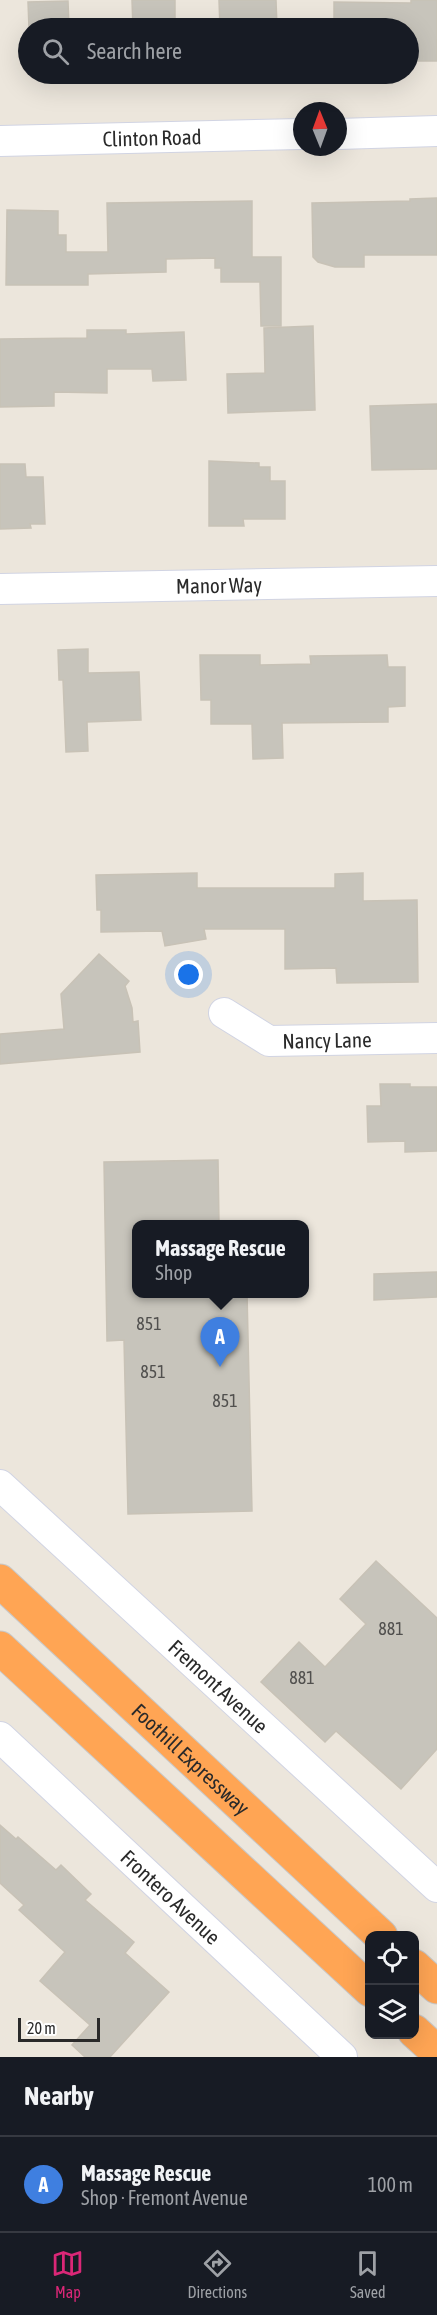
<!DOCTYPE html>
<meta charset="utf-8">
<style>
body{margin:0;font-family:"Asap Condensed",sans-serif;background:#20242c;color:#f1f3f6}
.controls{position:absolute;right:18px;bottom:18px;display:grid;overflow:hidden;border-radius:12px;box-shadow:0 6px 24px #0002}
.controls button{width:54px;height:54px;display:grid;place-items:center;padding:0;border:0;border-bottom:2px solid #363941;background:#171b24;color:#f1f3f6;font:30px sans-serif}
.compass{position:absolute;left:293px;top:102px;width:54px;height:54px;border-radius:50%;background:#171b24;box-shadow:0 6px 24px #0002;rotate:359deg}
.scale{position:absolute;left:18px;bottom:15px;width:82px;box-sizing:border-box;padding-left:6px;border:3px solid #2a2a2a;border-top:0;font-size:16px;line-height:21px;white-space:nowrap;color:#2a2a2a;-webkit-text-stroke:4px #fff;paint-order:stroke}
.you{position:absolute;left:189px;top:975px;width:21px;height:21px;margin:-15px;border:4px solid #fff;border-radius:50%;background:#1a73e8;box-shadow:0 0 0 9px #1a73e833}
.badge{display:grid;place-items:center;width:39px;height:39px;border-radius:50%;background:#db2777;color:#fff;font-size:20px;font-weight:700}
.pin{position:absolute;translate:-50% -50px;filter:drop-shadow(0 2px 3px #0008)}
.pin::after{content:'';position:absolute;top:32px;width:21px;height:18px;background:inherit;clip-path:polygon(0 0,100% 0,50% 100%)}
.popup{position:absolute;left:132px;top:1220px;width:177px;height:78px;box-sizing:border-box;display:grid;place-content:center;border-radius:12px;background:#171b24;filter:drop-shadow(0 2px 4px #0005);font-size:20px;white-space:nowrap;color:#9ea1a6}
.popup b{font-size:22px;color:#f1f3f6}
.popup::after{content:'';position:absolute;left:50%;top:100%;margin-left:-12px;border:12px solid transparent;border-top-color:#171b24}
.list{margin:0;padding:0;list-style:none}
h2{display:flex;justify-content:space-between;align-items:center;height:78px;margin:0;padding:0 24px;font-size:26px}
h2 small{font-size:20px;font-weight:400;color:#9ea1a6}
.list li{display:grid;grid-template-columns:39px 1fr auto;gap:18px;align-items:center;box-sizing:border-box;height:96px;padding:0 24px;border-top:2px solid #363941}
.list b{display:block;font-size:22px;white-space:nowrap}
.list p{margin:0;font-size:20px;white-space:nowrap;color:#9ea1a6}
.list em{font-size:20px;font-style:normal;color:#9ea1a6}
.icon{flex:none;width:33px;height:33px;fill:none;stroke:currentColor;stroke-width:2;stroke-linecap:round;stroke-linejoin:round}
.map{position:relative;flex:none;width:437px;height:2057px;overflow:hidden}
.search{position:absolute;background:#171b24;box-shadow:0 6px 24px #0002;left:18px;right:18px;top:18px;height:66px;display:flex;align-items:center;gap:15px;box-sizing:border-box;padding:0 21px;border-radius:33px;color:#9ea1a6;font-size:22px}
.sheet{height:174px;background:#171b24}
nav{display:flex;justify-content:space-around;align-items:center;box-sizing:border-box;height:84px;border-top:2px solid #363941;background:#171b24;font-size:16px;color:#9ea1a6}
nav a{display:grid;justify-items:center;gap:3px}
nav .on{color:#db2777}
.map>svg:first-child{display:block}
.building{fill:#c7c4bb;stroke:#c8c2b6;stroke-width:1.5}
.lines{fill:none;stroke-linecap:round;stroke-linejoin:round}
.minor-casing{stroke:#d1d4e3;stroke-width:32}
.highway-casing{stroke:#c8c8c8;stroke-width:35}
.minor{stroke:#fff;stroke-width:30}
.highway{stroke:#ffa554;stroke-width:33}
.labels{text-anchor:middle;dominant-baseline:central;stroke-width:5;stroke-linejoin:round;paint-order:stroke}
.number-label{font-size:18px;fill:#51504e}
.street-label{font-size:21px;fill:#2a2a2a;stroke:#fff}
</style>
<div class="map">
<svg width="437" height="2057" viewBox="0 0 437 2057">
<rect width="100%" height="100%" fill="#ece6dc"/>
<g class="building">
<path d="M132,0h43v28h-42z"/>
<path d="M219,0h57l1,28h-57z"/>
<path d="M411,0h26v61h-25l-1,-33h-77v-26l77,1z"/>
<path d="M68,1l1,27h-40l-1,-26z"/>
<path d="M437,198v57h-73v12h-29l-17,-5 -5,-5 -1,-54 98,-2v-2z"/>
<path d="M252,201v56h29v69h-20l-1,-44h-39v-14h-6v-10l-49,1v13l-78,2v11h-82l1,-75 51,1v24h8v17h42l-1,-49z"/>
<path d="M313,326l2,84 -87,3 -1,-39 38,-1 -1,-45z"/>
<path d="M87,330h39v4l58,-2 2,48 -33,1 -1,-12h-45v24l-53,-1v14l-54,1v-68l87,-1z"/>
<path d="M437,404v65l-65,1 -2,-64z"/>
<path d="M209,461l50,2v4h11v14h15v38h-42l1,7h-35z"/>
<path d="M0,464h25l1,13h17l2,47h-15l1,4 -31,1z"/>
<path d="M88,649v24l51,-1 2,48 -54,2 1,29 -22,1 -3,-72h-4l-1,-30z"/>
<path d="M200,655h60v10l51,-1 -1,-8 77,-1 1,12h17v39l-17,1v15l-106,1 1,35 -30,1 -1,-35h-41v-24h-10z"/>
<path d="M197,873v15h138v-14l28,-1v28l54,-1 1,82 -81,1 -1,-15 -51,1v-40h-81l2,10 -41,7 -3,-15 -61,1v-22h-4l-1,-35z"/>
<path d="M99,954l30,27 -4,5 7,22 1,14 5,-1 2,31 -140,12v-30l64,-5 -3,-35z"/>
<path d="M380,1084h30v3h27v64l-32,1v-11l-37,1 -1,-36h14z"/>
<path d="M218,1160l1,64h-83v69h111l5,218 -124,3 -4,-174 -17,1 -3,-179z"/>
<path d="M437,1272v25l-63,3v-26z"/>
<path d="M376,1561l61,57v131l-36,40 -65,-58 -11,11 -64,-60 38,-40 26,25 41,-43 -26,-25z"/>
<path d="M0,1825l16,14 2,-2 38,33 5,-5 30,29 -6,6 49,42 -9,11 44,39 -59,65h-25l-13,-12 18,-20 -50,-44 25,-29 -46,-42 5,-5 -24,-22z"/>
</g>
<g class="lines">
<defs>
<g id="minor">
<path d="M338,134l99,-3"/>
<path id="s1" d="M0,141l302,-7"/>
<path id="s2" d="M0,589l437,-8"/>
<path id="s3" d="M224,1013l45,28 168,-3"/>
<path id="s4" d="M0,1485l437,402"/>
<path id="s5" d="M0,1737l342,320"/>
</g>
<g id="highway">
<path id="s6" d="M0,1581l381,355"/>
<path d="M0,1648l370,342"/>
<path d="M414,1966l23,21"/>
<path d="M414,2031l23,21"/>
</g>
</defs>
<use href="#minor" class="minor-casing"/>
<use href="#highway" class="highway-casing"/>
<use href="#minor" class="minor"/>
<use href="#highway" class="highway"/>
</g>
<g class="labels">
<g class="number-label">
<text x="149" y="1323">851</text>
<text x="153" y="1371">851</text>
<text x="225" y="1400">851</text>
<text x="391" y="1628">881</text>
<text x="302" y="1677">881</text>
</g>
<g class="street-label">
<text stroke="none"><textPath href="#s1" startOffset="152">Clinton Road</textPath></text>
<text stroke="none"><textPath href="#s2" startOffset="219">Manor Way</textPath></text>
<text stroke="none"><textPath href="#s3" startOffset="111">Nancy Lane</textPath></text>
<text stroke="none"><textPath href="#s4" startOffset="297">Fremont Avenue</textPath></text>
<text stroke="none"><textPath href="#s6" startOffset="261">Foothill Expressway</textPath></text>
<text stroke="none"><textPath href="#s5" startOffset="234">Frontero Avenue</textPath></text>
</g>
</g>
</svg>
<div class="controls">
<button><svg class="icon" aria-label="locate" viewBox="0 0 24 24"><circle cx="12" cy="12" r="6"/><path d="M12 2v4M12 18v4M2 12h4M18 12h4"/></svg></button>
<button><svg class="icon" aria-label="layers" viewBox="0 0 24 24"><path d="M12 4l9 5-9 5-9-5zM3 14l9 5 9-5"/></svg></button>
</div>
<svg class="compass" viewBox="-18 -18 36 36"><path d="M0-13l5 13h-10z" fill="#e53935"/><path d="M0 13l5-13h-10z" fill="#9ea1a6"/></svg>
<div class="scale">20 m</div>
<div class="you"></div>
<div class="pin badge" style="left:220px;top:1367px;background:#3f7fe0">A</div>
<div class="popup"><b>Massage Rescue</b>Shop</div>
<div class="search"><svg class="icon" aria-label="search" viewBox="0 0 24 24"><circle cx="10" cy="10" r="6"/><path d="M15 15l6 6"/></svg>Search here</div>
</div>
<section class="sheet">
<h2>Nearby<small></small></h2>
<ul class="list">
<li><span class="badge" style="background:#3f7fe0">A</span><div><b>Massage Rescue</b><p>Shop · Fremont Avenue</p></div><em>100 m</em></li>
</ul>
</section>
<nav>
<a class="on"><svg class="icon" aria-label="map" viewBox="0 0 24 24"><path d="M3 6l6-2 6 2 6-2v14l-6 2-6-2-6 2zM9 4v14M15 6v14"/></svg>Map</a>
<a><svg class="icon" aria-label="directions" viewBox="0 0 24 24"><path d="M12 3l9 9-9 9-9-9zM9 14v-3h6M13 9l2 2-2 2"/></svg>Directions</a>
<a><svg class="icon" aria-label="saved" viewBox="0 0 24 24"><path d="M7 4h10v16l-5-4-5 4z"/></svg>Saved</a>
</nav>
